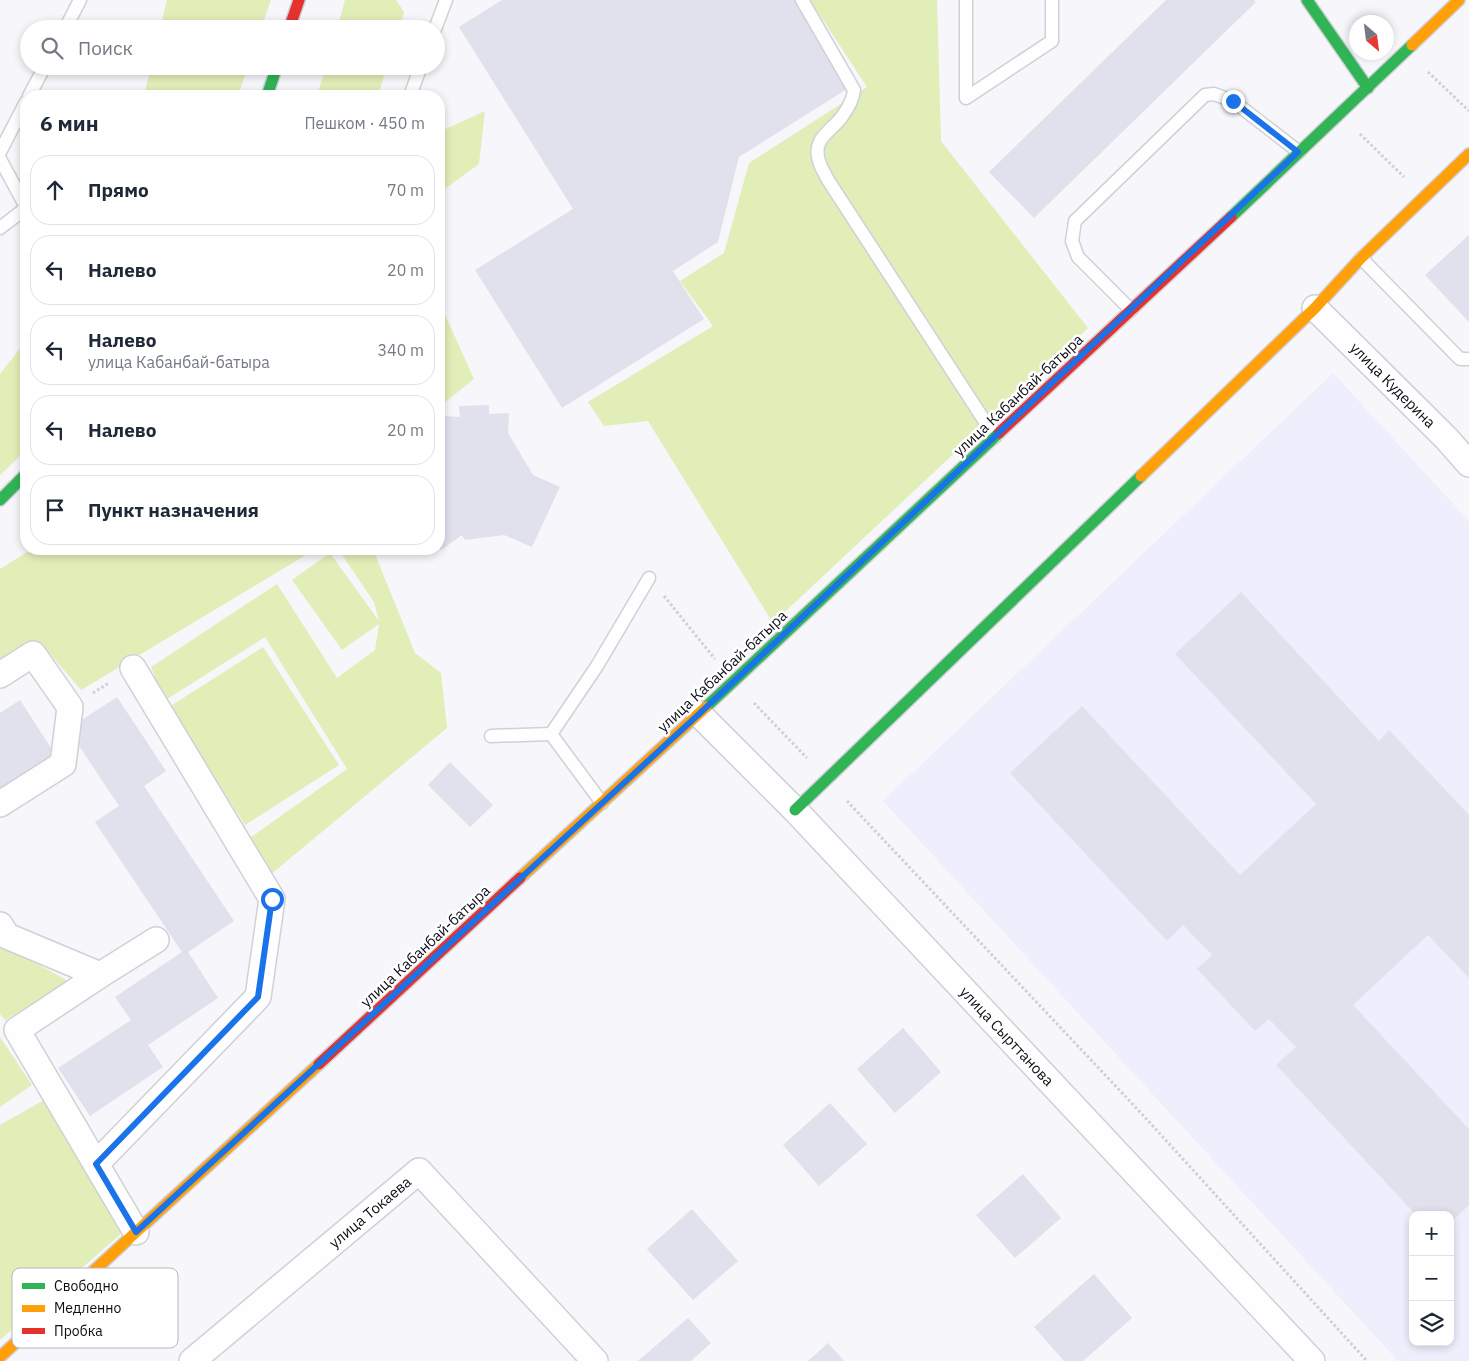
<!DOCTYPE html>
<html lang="ru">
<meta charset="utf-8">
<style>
body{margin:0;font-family:"IBM Plex Sans",sans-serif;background:#f2f2f3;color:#1f2937}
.controls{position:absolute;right:15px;bottom:15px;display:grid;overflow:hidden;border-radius:10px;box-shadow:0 2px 8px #0003}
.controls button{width:45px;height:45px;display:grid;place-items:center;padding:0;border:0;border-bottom:1px solid #e0e1e3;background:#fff;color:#1f2937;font:25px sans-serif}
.compass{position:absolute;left:1349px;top:15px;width:45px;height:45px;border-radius:50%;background:#fff;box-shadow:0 2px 8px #0003;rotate:152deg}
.stop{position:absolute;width:15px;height:15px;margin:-11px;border:4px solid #1a73e8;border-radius:50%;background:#fff}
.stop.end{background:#1a73e8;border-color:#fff;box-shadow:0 1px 5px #0008}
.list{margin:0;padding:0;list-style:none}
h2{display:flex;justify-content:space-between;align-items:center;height:65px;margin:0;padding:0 20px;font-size:21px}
h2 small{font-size:16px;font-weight:400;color:#747a83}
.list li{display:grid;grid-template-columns:32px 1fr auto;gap:15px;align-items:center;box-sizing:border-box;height:70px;margin:0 10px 10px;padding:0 10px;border:1px solid #e0e1e3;border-radius:20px}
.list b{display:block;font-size:19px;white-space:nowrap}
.list p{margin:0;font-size:16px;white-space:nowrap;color:#747a83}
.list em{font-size:16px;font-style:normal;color:#747a83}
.icon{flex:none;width:28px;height:28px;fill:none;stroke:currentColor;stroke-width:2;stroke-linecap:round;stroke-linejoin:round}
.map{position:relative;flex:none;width:1469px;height:1361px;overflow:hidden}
.search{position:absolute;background:#fff;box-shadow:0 2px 8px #0003;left:20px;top:20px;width:425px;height:55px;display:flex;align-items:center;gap:12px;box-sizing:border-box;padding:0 18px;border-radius:28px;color:#747a83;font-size:19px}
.panel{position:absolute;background:#fff;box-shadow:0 2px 8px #0003;left:20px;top:90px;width:425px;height:465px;border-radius:20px}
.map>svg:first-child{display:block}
.built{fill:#efeefc;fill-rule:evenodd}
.green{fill:#e2eeb8}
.building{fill:#e1e0ed}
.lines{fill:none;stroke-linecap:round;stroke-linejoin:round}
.lane-casing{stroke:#d0d0d7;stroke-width:15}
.street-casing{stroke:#d0d0d7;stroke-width:28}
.fast-casing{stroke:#d0d0d7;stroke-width:14}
.slow-casing{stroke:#d0d0d7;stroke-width:14}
.jam-casing{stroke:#d0d0d7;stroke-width:14}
.path{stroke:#d0d0d1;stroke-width:3;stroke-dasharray:2.5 2.5;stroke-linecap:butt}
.lane{stroke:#fefefe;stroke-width:12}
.street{stroke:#fefefe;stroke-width:25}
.fast{stroke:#30b455;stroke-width:11}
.slow{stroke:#ff9f0a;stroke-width:11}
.jam{stroke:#e5322d;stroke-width:11}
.route{stroke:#1a73e8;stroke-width:6}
.labels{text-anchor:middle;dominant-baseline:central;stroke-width:5;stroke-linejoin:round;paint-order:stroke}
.street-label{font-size:15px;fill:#0e0d15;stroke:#fff}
.key{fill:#fff;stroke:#b7b6b9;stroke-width:1}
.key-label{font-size:14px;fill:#0e0d15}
</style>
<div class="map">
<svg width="1469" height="1361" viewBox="0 0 1469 1361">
<rect width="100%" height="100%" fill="#f6f6fb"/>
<path class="built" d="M1333,373l136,148v840h-71l-515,-560zM1413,1215h37v127h-37z"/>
<g class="green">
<path d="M167,0h104l-10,29h-101z"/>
<path d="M345,0h51l8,12 -5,17h-62z"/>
<path d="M810,0h127l4,141 147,187 -315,295 -125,-202 -44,5 -16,-24 125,-76 -33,-45 44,-28 25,-90 118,-76z"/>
<path d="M151,66h97l-10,30h-94z"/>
<path d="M326,66h61l-9,30h-61z"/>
<path d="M485,111l-6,53 -40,29v-61z"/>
<path d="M442,308l32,71 -35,28v-96z"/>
<path d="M26,341v109l-26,25v-101z"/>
<path d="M32,549h284l-235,141 -42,-49 -39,25v-97z"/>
<path d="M338,549h35l42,104 26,20 6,55 -177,147 -23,-35 100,-71 -82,-132 -101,64 -13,-34 126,-83 60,94 38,-28 4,-26 -37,26 -50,-70 38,-27 49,68 -5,-19z"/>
<path d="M263,647l76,118 -94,60 -76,-118z"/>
<path d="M0,942l1,2 69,38 -65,38 -5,-6z"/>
<path d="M0,1037l32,48 -32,22z"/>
<path d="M44,1100l80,131 -124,109v-215z"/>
</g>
<g class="building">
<path d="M502,0h293l55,87 -111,70 -21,85 -45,29 31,48 -142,89 -87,-138 98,-61 -114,-182z"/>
<path d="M1166,0h88l2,2 -222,216 -45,-46z"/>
<path d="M1469,235v87l-44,-47z"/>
<path d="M489,405v9l20,-1 -1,20 25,42 27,12 -28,60 -28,-12 -39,5 -3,-5 -21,15 -2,-4v-88l5,-10 -2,-32 18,1 -1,-11z"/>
<path d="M1241,592l138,149 10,-11 80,85v163l-41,-43 -75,70 116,124v76l-19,18v-8h-34l-140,-150 20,-18 -27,-28 -14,12 -58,-62 15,-14 -29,-30 -16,16 -157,-168 72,-67 158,169 76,-71 -141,-150z"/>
<path d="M117,697l49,74 -22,15 90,135 -46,31 30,46 -70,47 15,22 -73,49 -32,-48 73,-48 -16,-23 67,-45 -87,-130 24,-16 -51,-77z"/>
<path d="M20,700l35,54 -55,35v-76z"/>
<path d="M450,762l43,43 -23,22 -42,-42z"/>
<path d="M903,1028l38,44 -46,41 -38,-44z"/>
<path d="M830,1103l37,41 -48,42 -36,-41z"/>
<path d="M1023,1174l38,44 -46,40 -39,-43z"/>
<path d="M692,1209l46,52 -45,39 -46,-51z"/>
<path d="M1094,1274l38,44 -49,43h-19l-30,-34z"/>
<path d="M688,1318l23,25 -20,18h-53z"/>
<path d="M828,1343l16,18h-36z"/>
</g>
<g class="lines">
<defs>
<g id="lane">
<path d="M802,0l52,90c-1,10 -7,20 -13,28 -11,14 -29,21 -22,43 2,7 6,13 9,19l167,257"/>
<path d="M966,0v98l86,-57v-41"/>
<path d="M65,29l15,-29"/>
<path d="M435,29l11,-29"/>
<path d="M29,96l16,-30"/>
<path d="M410,96l11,-30"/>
<path d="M0,152l26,-50"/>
<path d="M0,159l26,48"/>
<path d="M0,228l26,-20"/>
<path d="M1361,258l99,101h9"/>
<path d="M1131,310l-53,-53 -6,-16 3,-20 130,-126 9,-1 19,7 66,51"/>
<path d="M551,734l46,-68 52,-88"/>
<path d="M491,736l60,-2 51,69"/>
</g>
<g id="street">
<path d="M1315,308l131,130 23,26"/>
<path d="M0,675l33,-21 37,53 -7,57 -63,40"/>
<path d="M699,714l96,96 517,551"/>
<path d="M0,925l7,11 93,39 -83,55 119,202"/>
<path d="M100,975l56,-35"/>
<path d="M96,1164l162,-167 14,-98 -139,-231"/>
<path d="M192,1361l227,-190 176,190"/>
</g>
<g id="fast">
<path d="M1307,0l61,88"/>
<path d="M267,96l10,-30"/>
<path d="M1231,217l181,-172"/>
<path d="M0,500l26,-26"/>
<path d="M706,707l293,-274"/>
<path d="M795,810l346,-334"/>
</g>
<g id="slow">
<path d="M1412,45l47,-45"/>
<path d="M1141,476l174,-168 46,-50 108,-104"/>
<path d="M520,878l186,-171"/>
<path d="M0,1357l319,-293"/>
</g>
<g id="jam">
<path d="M289,29l10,-29"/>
<path d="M999,433l232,-216"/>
<path d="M319,1064l201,-186"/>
</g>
</defs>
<use href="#lane" class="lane-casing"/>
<use href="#street" class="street-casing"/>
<use href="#fast" class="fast-casing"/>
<use href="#slow" class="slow-casing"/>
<use href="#jam" class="jam-casing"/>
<g class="path">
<path d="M1428,72l41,39"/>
<path d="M1360,134l44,43"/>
<path d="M664,596l51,63"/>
<path d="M93,693l16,-10"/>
<path d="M754,703l53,55"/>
<path d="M847,801l294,312 226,248"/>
</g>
<use href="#lane" class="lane"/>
<use href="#street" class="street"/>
<use href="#fast" class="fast"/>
<use href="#slow" class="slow"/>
<use href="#jam" class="jam"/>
</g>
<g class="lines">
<path class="route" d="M272,899l-14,98 -162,167 40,68 563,-518 599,-562 -65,-51"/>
</g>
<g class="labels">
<g class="street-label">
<text transform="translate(1393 385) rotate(45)">улица Кудерина</text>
<text transform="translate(1018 395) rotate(-43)">улица Кабанбай-батыра</text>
<text transform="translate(722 671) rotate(-43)">улица Кабанбай-батыра</text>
<text transform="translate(425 946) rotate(-43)">улица Кабанбай-батыра</text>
<text transform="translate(1007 1036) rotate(47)">улица Сырттанова</text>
<text transform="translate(370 1212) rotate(-40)">улица Токаева</text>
</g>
</g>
<rect x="12" y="1268" width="166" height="80" rx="8" class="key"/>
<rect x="22" y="1283" width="23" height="6" fill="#30b455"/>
<rect x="22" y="1305" width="23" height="7" fill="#ff9f0a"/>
<rect x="22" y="1328" width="23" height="6" fill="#e5322d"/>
<g class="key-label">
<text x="54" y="1291">Свободно</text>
<text x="54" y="1313">Медленно</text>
<text x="54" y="1336">Пробка</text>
</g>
</svg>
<div class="controls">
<button>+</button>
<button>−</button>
<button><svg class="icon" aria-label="layers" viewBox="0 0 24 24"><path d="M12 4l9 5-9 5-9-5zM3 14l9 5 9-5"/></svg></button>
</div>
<svg class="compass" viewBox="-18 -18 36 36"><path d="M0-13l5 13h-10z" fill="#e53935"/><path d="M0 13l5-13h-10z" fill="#747a83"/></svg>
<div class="stop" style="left:272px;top:899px"></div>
<div class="stop end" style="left:1233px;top:101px"></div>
<div class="search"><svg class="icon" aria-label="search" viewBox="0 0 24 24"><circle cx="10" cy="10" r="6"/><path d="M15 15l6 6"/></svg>Поиск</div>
<section class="panel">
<h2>6 мин<small>Пешком · 450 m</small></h2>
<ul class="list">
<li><svg class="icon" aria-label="ahead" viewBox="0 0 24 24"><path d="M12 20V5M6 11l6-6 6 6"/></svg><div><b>Прямо</b></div><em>70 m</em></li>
<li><svg class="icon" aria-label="left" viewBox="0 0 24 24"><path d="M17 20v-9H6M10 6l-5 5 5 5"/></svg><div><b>Налево</b></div><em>20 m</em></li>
<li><svg class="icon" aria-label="left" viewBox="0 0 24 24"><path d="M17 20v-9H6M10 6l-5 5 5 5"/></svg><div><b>Налево</b><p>улица Кабанбай-батыра</p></div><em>340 m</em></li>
<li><svg class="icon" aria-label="left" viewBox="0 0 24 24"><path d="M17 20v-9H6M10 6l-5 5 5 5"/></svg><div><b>Налево</b></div><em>20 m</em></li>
<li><svg class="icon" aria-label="arrive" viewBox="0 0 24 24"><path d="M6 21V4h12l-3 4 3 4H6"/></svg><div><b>Пункт назначения</b></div></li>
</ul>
</section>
</div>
